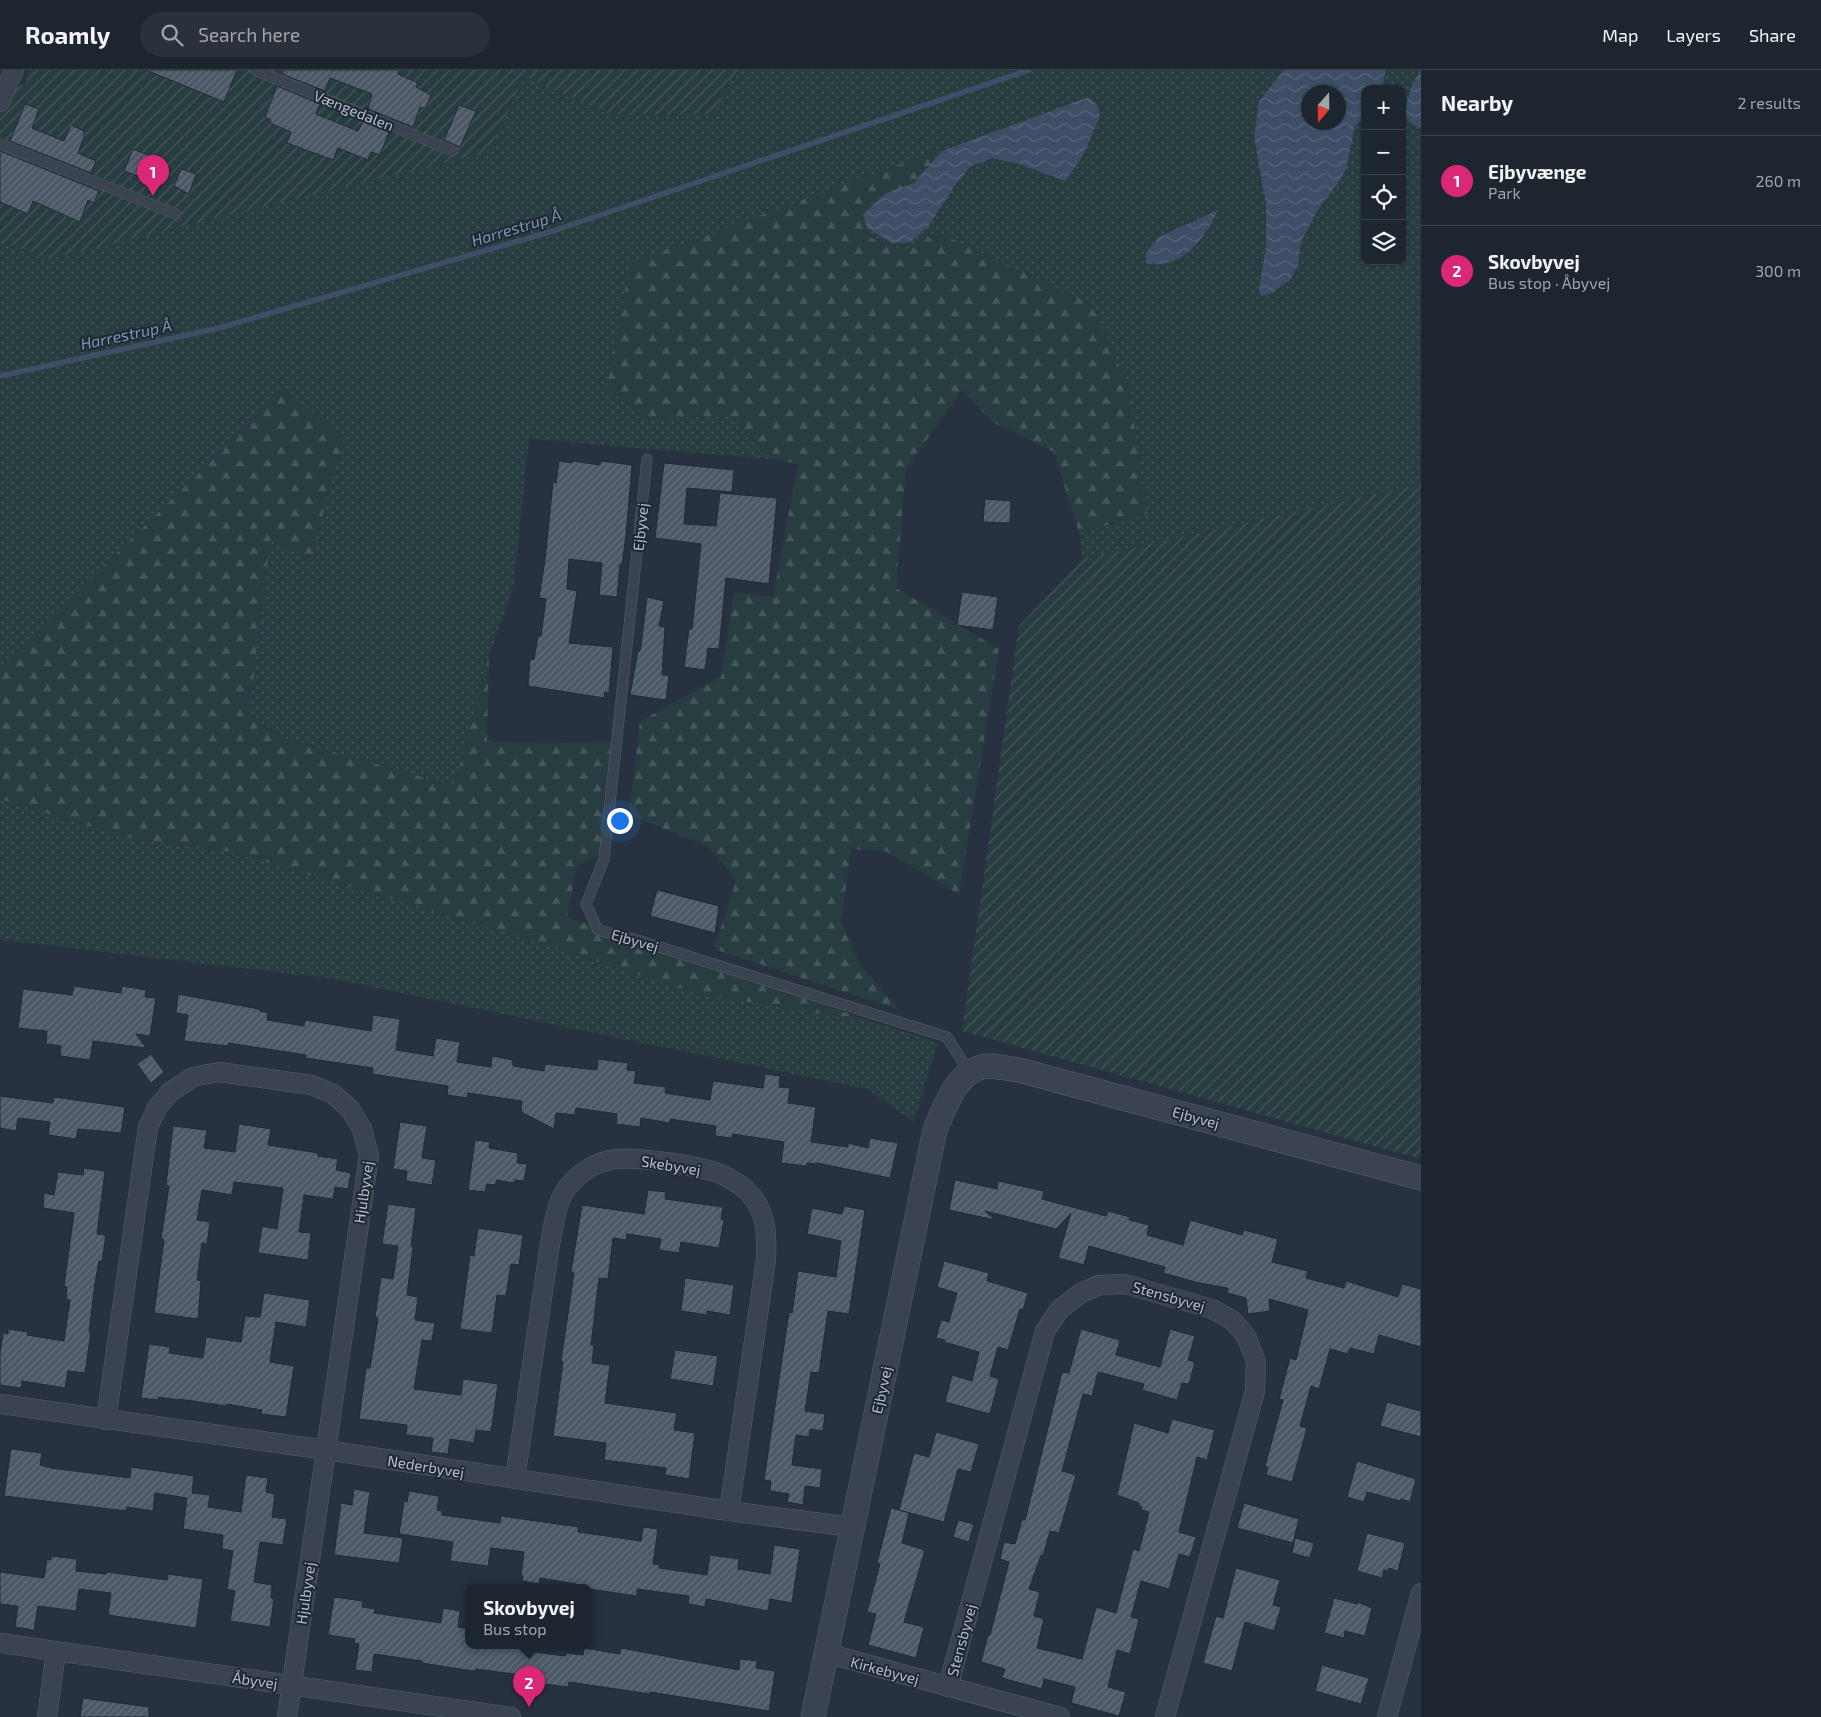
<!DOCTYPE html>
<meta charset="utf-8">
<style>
body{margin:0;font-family:"Exo 2",sans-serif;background:#2a313b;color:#f1f3f6}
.controls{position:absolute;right:15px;top:15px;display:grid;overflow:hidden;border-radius:10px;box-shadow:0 1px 4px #0004}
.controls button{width:45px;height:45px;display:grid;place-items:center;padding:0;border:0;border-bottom:1px solid #3b424b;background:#1d252f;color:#f1f3f6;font:25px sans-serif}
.compass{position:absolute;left:1301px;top:15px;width:45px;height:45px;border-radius:50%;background:#1d252f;box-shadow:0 1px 4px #0004;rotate:200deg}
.you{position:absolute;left:619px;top:750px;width:18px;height:18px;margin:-12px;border:4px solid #fff;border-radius:50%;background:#1a73e8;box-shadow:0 0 0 8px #1a73e833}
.badge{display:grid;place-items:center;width:32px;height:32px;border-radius:50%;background:#db2777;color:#fff;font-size:16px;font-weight:700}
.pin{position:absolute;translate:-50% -41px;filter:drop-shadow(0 1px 2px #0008)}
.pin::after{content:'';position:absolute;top:26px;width:18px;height:15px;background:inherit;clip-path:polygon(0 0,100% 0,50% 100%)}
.popup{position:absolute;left:465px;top:1514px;width:128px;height:65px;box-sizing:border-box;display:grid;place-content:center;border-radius:10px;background:#1d252f;filter:drop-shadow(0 1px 4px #0005);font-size:16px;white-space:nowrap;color:#a0a5aa}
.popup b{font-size:19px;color:#f1f3f6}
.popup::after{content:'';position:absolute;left:50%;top:100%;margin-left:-10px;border:10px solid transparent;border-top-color:#1d252f}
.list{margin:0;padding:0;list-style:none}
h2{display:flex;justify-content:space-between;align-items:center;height:65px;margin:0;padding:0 20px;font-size:21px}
h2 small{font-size:16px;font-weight:400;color:#a0a5aa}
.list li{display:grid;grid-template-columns:32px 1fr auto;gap:15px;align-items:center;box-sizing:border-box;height:90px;padding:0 20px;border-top:1px solid #3b424b}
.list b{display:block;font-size:19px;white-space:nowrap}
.list p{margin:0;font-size:16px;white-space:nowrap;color:#a0a5aa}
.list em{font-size:16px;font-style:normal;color:#a0a5aa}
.icon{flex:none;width:28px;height:28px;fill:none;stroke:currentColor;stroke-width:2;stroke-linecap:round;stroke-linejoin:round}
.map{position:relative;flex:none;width:1421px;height:1647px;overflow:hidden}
header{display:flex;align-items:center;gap:30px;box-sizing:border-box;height:70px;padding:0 25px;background:#1d252f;border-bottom:1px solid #3b424b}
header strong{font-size:24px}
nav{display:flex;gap:28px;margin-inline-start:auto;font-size:18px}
.search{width:350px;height:45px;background:#2a313b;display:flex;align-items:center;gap:12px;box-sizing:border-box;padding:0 18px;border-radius:28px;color:#a0a5aa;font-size:19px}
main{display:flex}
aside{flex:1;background:#1d252f}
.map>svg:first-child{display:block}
.grass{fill:url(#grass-dots);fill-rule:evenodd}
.forest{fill:url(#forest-firs)}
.garden{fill:url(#garden-furrows)}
.water{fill:url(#water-waves);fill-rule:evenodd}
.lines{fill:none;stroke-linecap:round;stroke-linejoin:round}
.stream{stroke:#3d4e66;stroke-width:5.5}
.building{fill:url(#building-hatch);stroke:#212a36}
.service-casing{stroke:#58616c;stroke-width:11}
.minor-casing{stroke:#58616c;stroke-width:20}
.tertiary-casing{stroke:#58616c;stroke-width:25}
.service{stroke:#3a434f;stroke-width:10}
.minor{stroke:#3a434f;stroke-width:19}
.tertiary{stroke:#3a434f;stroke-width:24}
.labels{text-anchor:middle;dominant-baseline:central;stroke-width:4;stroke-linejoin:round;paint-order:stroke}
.street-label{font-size:15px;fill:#b7bec9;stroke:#1f2834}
.water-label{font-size:16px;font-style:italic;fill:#8094af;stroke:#1f2834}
</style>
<header>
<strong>Roamly</strong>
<div class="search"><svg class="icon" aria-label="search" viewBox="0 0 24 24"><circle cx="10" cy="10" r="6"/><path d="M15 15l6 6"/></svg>Search here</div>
<nav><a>Map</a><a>Layers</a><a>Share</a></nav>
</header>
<main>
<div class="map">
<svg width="1421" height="1647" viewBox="0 0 1421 1647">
<defs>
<pattern id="grass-dots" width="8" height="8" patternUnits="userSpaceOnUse" patternTransform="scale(1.25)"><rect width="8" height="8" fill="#283d40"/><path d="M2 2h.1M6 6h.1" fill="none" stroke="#45575a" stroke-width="1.8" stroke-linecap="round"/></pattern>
<pattern id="forest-firs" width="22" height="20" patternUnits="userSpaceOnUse" patternTransform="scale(1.25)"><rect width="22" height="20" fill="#283d40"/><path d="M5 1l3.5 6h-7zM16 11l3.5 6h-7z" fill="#45575a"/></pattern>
<pattern id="garden-furrows" width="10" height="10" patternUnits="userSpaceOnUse" patternTransform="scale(1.25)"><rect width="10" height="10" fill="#283d40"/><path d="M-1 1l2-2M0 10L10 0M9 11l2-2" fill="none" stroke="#45575a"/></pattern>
<pattern id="water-waves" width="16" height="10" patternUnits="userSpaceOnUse" patternTransform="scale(1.25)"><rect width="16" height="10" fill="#3d4e66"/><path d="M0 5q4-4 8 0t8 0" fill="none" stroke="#57667b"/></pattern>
<pattern id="building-hatch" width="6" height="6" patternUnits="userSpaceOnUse" patternTransform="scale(1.25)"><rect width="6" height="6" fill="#4d5867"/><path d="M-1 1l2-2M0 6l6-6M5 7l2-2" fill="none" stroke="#646e7b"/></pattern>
</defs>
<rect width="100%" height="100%" fill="#27313f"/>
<g class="grass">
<path d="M738,0h683v414l-338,75 -4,-26 68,-19 -240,-262 -45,-17 11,-34 57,-23 -300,85 14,156 84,-3 41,43 -240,-20 -15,146 -25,71 -35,130 -174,-49 -31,-24 21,-174 40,21 -25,-171 -285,278v-426l48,18 444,-111 32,-72 87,39 102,-1zM1365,19h37v172h-37zM1308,22h30v30h-30z"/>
<path d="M0,729l126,38 106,15 269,79 198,63 179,29 60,20 -24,79 -47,-33 -539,-111 -328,-38z"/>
</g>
<g class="forest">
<path d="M939,80l-9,28 -57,23 -10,34 44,17 30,-20 156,73 36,83 18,126 -68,19 -25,-81 -60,-29 -32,-33 -56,79 -10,119 103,61 -40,245 -74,-43 -34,-2 -10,73 18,41 40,47 -185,-61 22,-69 -27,-33 -80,-32 11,-94 81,-44 13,-85 39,5 25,-133 -29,-5 -41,-43 -84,3 -37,-30 23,-126z"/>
<path d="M285,319l59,51 -34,120 -40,-20 -21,174 31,23 174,49 35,-130 -2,85 65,2 62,-2 -12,112 -25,13 -10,51 312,107 -180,-30 -198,-63 -269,-79 -106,-15 -126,-38v-132z"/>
</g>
<g class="garden">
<path d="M30,0h708l-25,44 -102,1 -87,-39 -32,72 -3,4 -441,107 -48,-18v-150l25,-7z"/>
<path d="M1421,414v675l-459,-128 57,-405 64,-67z"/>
</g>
<g class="water">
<path d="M1284,0h102l-5,19h-16v28l-10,9 -9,43 -7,13 -22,29 -16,31 -3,23 -8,15 -20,14 -9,2 -2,-8 7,-42v-41l-12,-68 5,-36zM1338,22v30h-30v-30z"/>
<path d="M1420,0h1v57l-8,-2 -10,-9 8,-28z"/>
<path d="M1089,27l9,9 2,10 -17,40 -18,25 -43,-16 -29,-7 -22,8 -17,21 -26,40 -17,15 -19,1 -25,-15 -4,-14 23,-21 28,-10 28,-32z"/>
<path d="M1218,140c-13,29 -37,61 -72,53v-10l13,-16z"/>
</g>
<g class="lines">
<path class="stream" d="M0,306l219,-48 334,-97 476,-161"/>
</g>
<g class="building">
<path d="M146,0h91l-13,32z"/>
<path d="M284,0h115l-1,4 20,9 -2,4 15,8 -6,14 -5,-2 -7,20 -45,-18 4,-15 -42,-16 -5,13 -43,-17z"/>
<path d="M277,16l43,18 -4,10 42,17 5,-10 26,11 -9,23 -9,-3 -3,8 -30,-12 -5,12 -46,-17 4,-11 -21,-9 1,-3 -6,-3z"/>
<path d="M25,34l14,5 -7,19 32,13 7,-16 13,6v6l-6,16 18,8 -5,12 -81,-32z"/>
<path d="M459,35l17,6 -16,36 -16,-7z"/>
<path d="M133,79l15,6 -8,22 -16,-6z"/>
<path d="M0,81l99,40 -5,12 -6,-3 -8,22 -47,-21 -5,13 -28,-12z"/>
<path d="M181,99l15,5 -7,20 -15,-8z"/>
<path d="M559,391l13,2 1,-2 27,4 1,-4 31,4 -6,70 -4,30 -2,-1 -3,33 -18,-2 3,-32 -33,-4 -2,30 10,2 -8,52 44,4 -4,46 -4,-1 -1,6 -76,-12 2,-27 4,1 4,-24h3l5,-37 -7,-1 6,-38 8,-78 3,1z"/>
<path d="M664,393l70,7 -2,22 -45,-4 -3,36 32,2 4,-33 57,5 -8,86 -43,-6 -7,71 -11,-1 -3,22 -21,-3 5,-38h3l9,-85 -46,-6z"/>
<path d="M985,429l26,2 -1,22 -27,-1z"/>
<path d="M962,522l36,5 -5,33 -36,-5z"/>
<path d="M647,527l17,4 -5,25 6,1 -3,48h7l-3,25 -36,-5 8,-44h2l1,-5z"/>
<path d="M657,820l62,16 -4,27 -65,-17z"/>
<path d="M74,916l47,7 1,-7 24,4 -1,7 11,1 -6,38 -14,-2 10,14 -53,-7 -3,19 -30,-4 1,-10 -15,-2 1,-13 -29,-3 5,-39 49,6z"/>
<path d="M178,924l81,15 1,2 8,2 -1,7 37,6 1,-6 66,11 2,-16 27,4 -4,31 37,6 3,-18 24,4 -3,20 34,5 1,-11 21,4v6l31,5 1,-7 52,6 1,-11 30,4 -1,7 9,1 -2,12 32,4 -1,6 45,7 3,-19 50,7 2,-14 15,2 -1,11 11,1 -2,15 28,4 -5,35 37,5v-4l20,5 2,-10 28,5 -8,35 -73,-15v1l-10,-1v3l-26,-3 3,-21 -51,-8 -1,4 -17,-2 1,-10 -46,-7v4l-29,-5 -1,9 -24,-3 1,-10 -41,-6 -1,7 -19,-2 -2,16 -33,-17 1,-11 -54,-8 -1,5 -20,-3 1,-9 -76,-12 1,-6 -68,-10 1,-3 -78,-12v3l-44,-5 4,-26 -12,-2z"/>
<path d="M151,984l13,18 -13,11 -14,-19z"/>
<path d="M0,1026l53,7 1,-6 71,10 -4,26 -43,-4 -2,10 -28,-4 2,-13 -32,-4 -2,13 -16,-3z"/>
<path d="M400,1052l27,4 -5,32 14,2 -4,25 -26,-4 1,-10 -14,-2z"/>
<path d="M239,1054l32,5 -3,16 50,8v3l20,3 -2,11 15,3 -3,16 -13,-2 -2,12 -29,-4 -5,37 12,1 -3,27 -50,-7 4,-27 15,3 6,-41 -49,-6 -2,13 -30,-5 -5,30 13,2 -3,22 -5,-1 -5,37 4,1 -3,38 -44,-6 10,-73 -3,-1 8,-53 -3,-1 7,-59 34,4 -3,18 31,4z"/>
<path d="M475,1070l15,2 -1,6 29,5 -1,10 10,1 -3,17 -9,-1 -1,3 -18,-3v5l-9,-1 -2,8 -17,-2z"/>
<path d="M84,1098l21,3 -8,63 9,1 -4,26h-3l-4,22 -6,49h2l-6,41 -17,-2 -3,17 -43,-7 -1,7 -21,-3v-31l3,-21 5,1v-5l20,3 -1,3 37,6 6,-41 -4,-1 1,-12 -3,-1 10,-73 -31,-5 1,-15 10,2 4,-23 25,3z"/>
<path d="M955,1110l42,9 1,-8 46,10 -2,8 64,17 2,-5 22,6 -1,3 20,5 -2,10 36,10 7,-25 52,15 2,-5 34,9 -6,23 36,9 -2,7 38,10 2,-7 52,16 4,-13 19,5v58l-42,-12 -5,19 -24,-6 -2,6 -18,-5 -11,40 -8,-3 -11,40 7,2 -15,54 -26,-7 2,-8 -3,-1 18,-66 -4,-1 11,-41 6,2 12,-50 -39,-11 1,12 -22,3 -2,-16 -19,-5 1,-5 -29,-5 -36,-10 2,-6 -76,-21 -5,19 -26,-7 13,-45 -15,16 -71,-18 10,9 -46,-10z"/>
<path d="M648,1120l18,2 -1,7 58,8 -2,12 3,1 -5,28 -38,-6 -2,11 -20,-3 2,-11 -34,-5 -1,6 -13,-2 -5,41 -9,-1 -8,67h3l-2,18 18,2 -5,38 72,10 -3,17 21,3 -6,46 -24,-4 1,-7 -62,-8 2,-17 -53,-7 10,-74 -2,-1 13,-88 -3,-1 11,-67 62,9z"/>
<path d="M388,1134l28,4 -5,38 2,1 -6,48 11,2 -3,23 20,3 -3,18 -10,-1 -8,49 47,6 2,-16 35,5 -7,48 -15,-2 -2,13 -24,-4 -2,15 -17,-2 2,-14 -27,-3 1,-10 -48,-6 7,-51h4l8,-50 -3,-1 6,-40 12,2 5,-33 -16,-2z"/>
<path d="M844,1136l21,4 -16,104 -21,-3 -9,62 -8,-1 -6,39 20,3 -2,17 -13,-2 -1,8 -13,-2 -4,30 30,4 -2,19 -15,-2 -2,19 -16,-3 2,-8 -19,-3 1,-10 -7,-1 25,-168 3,1 6,-42 38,6 5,-36 -34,-7 5,-26 30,6z"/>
<path d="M478,1158l45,7 -4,30 -8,-1 -5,32 -9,-1 -5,38 -32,-4 10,-74 4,1z"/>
<path d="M944,1191l45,12 -2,8 41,12 -5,17 -3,-1 -12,41 -10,-3 -8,29 9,3 -9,35 -45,-12 7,-27 20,6 7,-29 -35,-10 1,-2 -9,-2 5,-18 8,2 8,-29 -20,-6z"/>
<path d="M685,1208l49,7 -4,30 -23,-4v4l-26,-4z"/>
<path d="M264,1223l46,7 -4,27 -30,-5 -6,40 24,4 -8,51 -25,-3 1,-4 -36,-6v2l-47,-7v1l-21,-3v3l-17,-2 8,-54 21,3 -1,6 34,5 3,-21 35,5 4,-26 15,1z"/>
<path d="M1081,1259l39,11 -4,15 44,12 10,-38 25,7 -7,24 7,2 -6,22 -7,-1 -5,17 -35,-10 2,-6 -46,-12 -6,24 -9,-2 -21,77 14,4 -17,58 -9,-2 -7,25 -2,-1 -12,34 11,3 -6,24 10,3 -7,29 45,11 14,-52 20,6 17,-64 6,2 10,-39 -8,-2 1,-3 -3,-1v-3l-22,-8 17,-72 34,10 4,-14 43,11 -8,30 -10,-3 -18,75 17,5 -6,20 -11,-3 -10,35 -28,-8 -10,36 8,2 -9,35 -13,-4 -9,37 18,5 -7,24 -48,-13 4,-16 -31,-8 -2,10 -40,-11 3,-9 -24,-7 7,-27h2l19,-73 -9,-3 4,-17 11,2 7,-24h3l37,-148 7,1z"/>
<path d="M675,1280l43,6 -5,30 -43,-7z"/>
<path d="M1387,1332l34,9v26l-41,-11z"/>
<path d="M936,1362l43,12 -8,28 -13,-3 -14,53 -45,-12 15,-57 15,4z"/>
<path d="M11,1379l31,4 -2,12 11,3 79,10 1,-11 63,9 -2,17 18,2 -2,12 33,5 5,-37 22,3 -2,14 9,2 -3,23 15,2 -4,26 -23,-3 -6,40 18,3 -1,13 3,1 -4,28 -40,-6 5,-30 -8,-2 6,-38 -11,-2 1,-14 -40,-6 4,-31 -32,-5 -2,18 -26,-4 -1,4 -122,-15z"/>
<path d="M1357,1391l59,18 -6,23 -9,-3 -1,2 -33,-9 -3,10 -17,-5z"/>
<path d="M354,1419l16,3 -6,41 39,5 -4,25 -65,-8 7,-52 11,2z"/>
<path d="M409,1421l30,5 -2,14 5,1v4l58,8 1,-7 78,11 -1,5 63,9 2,-14 15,2 -5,35 7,1 -1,3 48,7 3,-20 29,4 -1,10 32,5 4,-29 26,4 -8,54 -22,-4 -2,12 -62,-12 -1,8 -17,-3 1,-8 -52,-7v7l-62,-9 1,-3 -36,-6 -1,6 -17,-3 1,-5h-2l3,-24 -33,-4 -3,18 -38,-5 3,-19 -54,-8 5,-33 3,1z"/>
<path d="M1244,1433l55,16 -6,24 -56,-15z"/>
<path d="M891,1438l18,5 -7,30 23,7 -21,72 20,5 -8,31 -48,-13 8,-31 -9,-2 13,-48 -3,-1z"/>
<path d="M958,1450l16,4 -5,18 -16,-5z"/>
<path d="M1367,1463l38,10 -7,28 -9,-3 -1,3 -4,-1 -2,8 -25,-7z"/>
<path d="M1295,1468l19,5 -4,15 -18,-5z"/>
<path d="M51,1486l26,3 -1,12 30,3 1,-2 60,8 1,-6 35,5 -7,49 -88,-13 3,-22 -32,-4 -3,22 -38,-5 -4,24 -19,-3 3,-21 -18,-2v-32l44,6 3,-19 4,1z"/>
<path d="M1236,1498l44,12 -7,25 8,2 -7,24 -29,-9 -13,49 -29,-8 13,-47 7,2z"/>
<path d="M334,1527l29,4 -1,6 13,2 -1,4 67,10 2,-15 17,3 -2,16 11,2v17h66l-1,6 32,4v-3l17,2 1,-7 36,6 1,-6 118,22 1,-11 17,2 -1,7 19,3 -6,40 -119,-19v2l-81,-12 -1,5 -33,-4 1,-6 -60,-8v2l-10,-1 -44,-7v-2l-48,-7 -2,18 -17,-2 4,-26 -5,-1 1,-4 -27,-4z"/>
<path d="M1334,1528l23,6v-2l15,6 -7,28 -20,-5 -1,7 -20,-5z"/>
<path d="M1322,1595l47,13 -8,26 -46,-13z"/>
<path d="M83,1628l66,9v10h-69z"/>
</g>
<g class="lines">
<defs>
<g id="service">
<path d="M255,0l198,81"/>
<path d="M0,74l176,70"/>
<path d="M647,389l-43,400 -18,45 12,26 39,10 310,97 22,35"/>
</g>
<g id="minor">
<path d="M0,32l14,-32"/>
<path d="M0,1334l326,46 403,61 123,16"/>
<path d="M106,1350l42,-293 9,-19 13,-16 23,-15 26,-5 93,13 21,9 17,15 12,20 7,27 -82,561"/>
<path d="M515,1409l35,-235c4,-20 6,-45 21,-61 10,-11 25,-20 39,-23 21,-5 93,6 113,15 10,5 21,12 28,20 16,19 16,42 15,65l-37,251"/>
<path d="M0,1573l511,74"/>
<path d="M826,1583l234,64"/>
<path d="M948,1617l97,-356 15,-22 21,-16 18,-8 26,-1 87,25 20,11 14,16 10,26 -1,29 -90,326"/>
<path d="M47,1647l9,-65"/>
<path d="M1387,1647l34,-124"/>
</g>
<path id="tertiary" d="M813,1647l122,-587c11,-26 23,-64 56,-64 10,1 19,3 28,4l402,108"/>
</defs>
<use href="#service" class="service-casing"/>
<use href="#minor" class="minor-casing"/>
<use href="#tertiary" class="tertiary-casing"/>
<use href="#service" class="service"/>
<use href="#minor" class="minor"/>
<use href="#tertiary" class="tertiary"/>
</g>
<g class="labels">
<g class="street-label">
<text transform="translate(354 40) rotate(22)">Vængedalen</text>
<text transform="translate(640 457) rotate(-84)">Ejbyvej</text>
<text transform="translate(635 870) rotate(16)">Ejbyvej</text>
<text transform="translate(1196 1047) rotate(15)">Ejbyvej</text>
<text transform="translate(671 1095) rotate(9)">Skebyvej</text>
<text transform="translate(363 1122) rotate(-82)">Hjulbyvej</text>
<text transform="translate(1169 1226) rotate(16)">Stensbyvej</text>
<text transform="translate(881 1320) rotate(-78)">Ejbyvej</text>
<text transform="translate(426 1396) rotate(9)">Nederbyvej</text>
<text transform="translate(305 1523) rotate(-82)">Hjulbyvej</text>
<text transform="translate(961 1570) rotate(-75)">Stensbyvej</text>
<text transform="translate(885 1600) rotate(15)">Kirkebyvej</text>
<text transform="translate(255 1610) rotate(8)">Åbyvej</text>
</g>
<g class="water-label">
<text transform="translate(516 157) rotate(-17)">Harrestrup Å</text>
<text transform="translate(126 264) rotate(-12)">Harrestrup Å</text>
</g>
</g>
</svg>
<div class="controls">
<button>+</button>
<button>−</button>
<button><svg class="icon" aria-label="locate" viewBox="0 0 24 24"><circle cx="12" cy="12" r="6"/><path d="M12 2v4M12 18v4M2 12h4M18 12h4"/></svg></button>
<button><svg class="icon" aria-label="layers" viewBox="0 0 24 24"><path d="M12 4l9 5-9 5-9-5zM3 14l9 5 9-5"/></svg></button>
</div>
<svg class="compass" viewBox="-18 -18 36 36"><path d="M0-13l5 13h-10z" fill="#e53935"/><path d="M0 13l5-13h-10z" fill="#a0a5aa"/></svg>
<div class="you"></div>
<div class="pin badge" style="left:153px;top:126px">1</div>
<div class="pin badge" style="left:529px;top:1637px">2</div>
<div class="popup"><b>Skovbyvej</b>Bus stop</div>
</div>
<aside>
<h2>Nearby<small>2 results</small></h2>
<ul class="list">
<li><span class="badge">1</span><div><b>Ejbyvænge</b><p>Park</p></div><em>260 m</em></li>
<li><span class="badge">2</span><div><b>Skovbyvej</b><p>Bus stop · Åbyvej</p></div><em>300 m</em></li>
</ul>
</aside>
</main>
